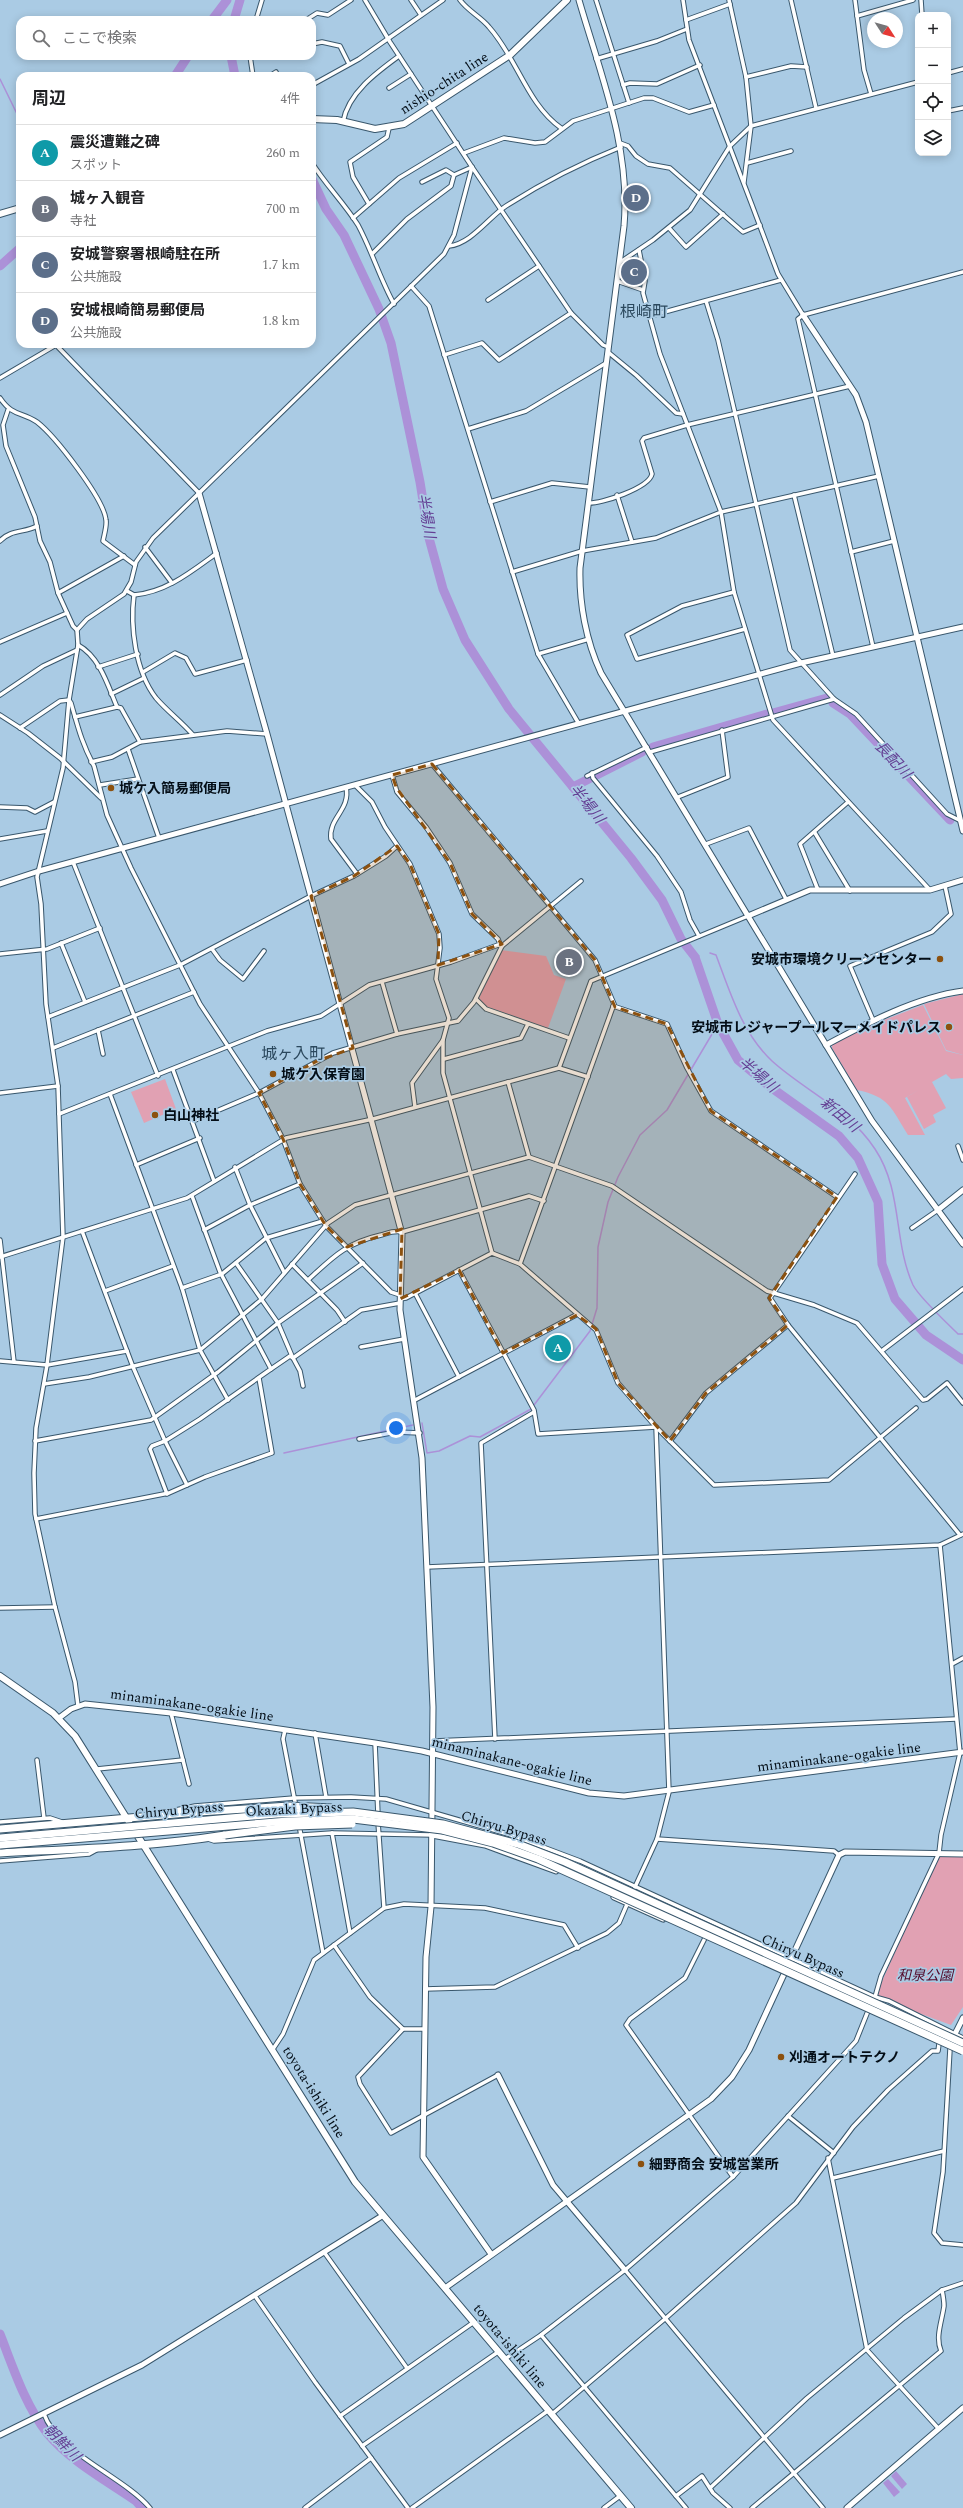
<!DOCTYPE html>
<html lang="ja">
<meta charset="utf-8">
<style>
body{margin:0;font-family:Spectral,"Noto Sans JP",serif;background:#f6f6f6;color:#202124}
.controls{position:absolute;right:12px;top:12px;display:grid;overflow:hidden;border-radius:8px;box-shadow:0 2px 10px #0003}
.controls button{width:36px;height:36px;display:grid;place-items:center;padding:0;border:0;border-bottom:1px solid #e0e0e0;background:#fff;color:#202124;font:20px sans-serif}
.compass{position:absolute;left:867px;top:12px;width:36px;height:36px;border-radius:50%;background:#fff;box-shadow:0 2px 10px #0003;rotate:126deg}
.you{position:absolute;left:396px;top:1428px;width:14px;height:14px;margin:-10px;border:3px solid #fff;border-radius:50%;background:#1a73e8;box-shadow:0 0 0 6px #1a73e833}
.badge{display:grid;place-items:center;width:26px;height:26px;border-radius:50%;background:#0b8043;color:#fff;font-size:13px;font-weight:700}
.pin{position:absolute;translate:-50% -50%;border:2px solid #fff;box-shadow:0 1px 4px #0006}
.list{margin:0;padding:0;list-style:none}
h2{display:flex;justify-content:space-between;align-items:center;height:52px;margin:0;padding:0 16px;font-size:17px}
h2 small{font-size:13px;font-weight:400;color:#757577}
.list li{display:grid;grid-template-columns:26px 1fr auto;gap:12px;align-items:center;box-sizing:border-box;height:56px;padding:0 16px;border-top:1px solid #e0e0e0}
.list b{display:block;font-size:15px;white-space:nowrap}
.list p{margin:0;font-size:13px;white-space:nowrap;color:#757577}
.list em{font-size:13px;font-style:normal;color:#757577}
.icon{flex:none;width:22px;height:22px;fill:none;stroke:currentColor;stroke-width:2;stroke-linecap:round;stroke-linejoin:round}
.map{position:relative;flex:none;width:963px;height:2508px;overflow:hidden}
.search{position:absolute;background:#fff;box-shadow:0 2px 10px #0003;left:16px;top:16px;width:300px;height:44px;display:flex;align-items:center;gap:10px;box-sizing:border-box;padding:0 14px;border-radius:12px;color:#757577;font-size:15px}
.panel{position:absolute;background:#fff;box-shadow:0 2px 10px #0003;left:16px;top:72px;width:300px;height:276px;border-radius:12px}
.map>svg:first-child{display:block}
.green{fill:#e1a1b3}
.water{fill:#ac91d8}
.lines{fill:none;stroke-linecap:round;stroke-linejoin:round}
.stream{stroke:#ac91d8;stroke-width:1.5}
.river{stroke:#ac91d8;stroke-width:9}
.street-casing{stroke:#39576c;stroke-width:5.5}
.secondary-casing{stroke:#39576c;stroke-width:7}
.primary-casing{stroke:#39576c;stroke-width:8}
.highway-casing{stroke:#39576c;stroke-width:9}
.street{stroke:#fff;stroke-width:3.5}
.secondary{stroke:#fff;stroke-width:5}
.primary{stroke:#fff;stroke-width:6}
.highway{stroke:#fff;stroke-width:7}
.highway-bridge-casing{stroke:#39576c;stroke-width:9;stroke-linecap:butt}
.highway-bridge{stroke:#fff;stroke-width:7}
.marked{fill:#8c510f;fill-opacity:0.2;stroke:#8c510f;stroke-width:3;stroke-dasharray:8 5;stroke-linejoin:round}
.poi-dot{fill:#8c510f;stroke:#aacbe4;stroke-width:1.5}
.labels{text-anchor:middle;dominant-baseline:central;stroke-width:3.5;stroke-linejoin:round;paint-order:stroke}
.street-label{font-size:14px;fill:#030d16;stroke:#aacbe4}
.poi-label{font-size:14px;font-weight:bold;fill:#030d16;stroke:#aacbe4;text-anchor:start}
.park-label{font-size:14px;font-style:italic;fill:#530829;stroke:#aacbe4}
.water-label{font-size:15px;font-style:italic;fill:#643f94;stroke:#aacbe4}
.quarter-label{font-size:16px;fill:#2b485d;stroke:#aacbe4}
</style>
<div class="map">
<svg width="963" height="2508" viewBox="0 0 963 2508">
<rect width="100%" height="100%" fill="#aacbe4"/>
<g class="green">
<path d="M501,950l45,6 8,19 12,4 -18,49 -63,-22 -6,-8z"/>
<path d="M963,994v61l-17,-5 -22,-46z"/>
<path d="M923,1005l23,46 17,4v23l-12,1 -5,-5 -14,8 14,26 -13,7 3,7 -12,7 -17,-32 13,-8 -15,9 20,37h-17c-17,-27 -18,-38 -51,-45l-25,-42v-3l39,-20z"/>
<path d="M165,1079l11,30 -32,14 -13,-31z"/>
<path d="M939,1853l24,1v153l-12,18 -76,-28z"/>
</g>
<g class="water">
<path d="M896,2471l11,13 -5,5 -11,-13z"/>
<path d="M888,2479l12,13 -6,5 -11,-14z"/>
</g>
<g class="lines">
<g class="stream">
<path d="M0,79l20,41"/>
<path d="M710,953l6,2c14,37 26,78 56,106 33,30 78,49 103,88 28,42 18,92 38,136 6,12 34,38 45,49h5"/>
<path d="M695,957l4,-1"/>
<path d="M422,1423l5,30 12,-2 31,-15 10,1 51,-28 59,-78 7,-23 1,-61 10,-45 10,-25 22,-42 27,-25 51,-86"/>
<path d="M284,1453l129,-28"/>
</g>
<g class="river">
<path d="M212,20l15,-20"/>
<path d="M234,20l6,-20"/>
<path d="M231,56l4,20"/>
<path d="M175,76l13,-20"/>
<path d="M312,179l14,30 18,26 35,74 12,34 29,139 9,56 14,51 22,51 44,69 122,149 31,42 19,39 14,18 23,67 20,36 31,26 70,50 19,22 20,44 4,62 13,35 31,36 37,25"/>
<path d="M0,266l20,-18"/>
<path d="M833,703l17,11 100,106"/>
<path d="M773,713l54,-15"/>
<path d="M653,747l114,-33"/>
<path d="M573,787l69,-35"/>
<path d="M0,2334c13,33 25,71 47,99 23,28 60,48 89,68l6,7"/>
</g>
<defs>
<g id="street">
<path d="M365,0l25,42 82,125 99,146 32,32 5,2"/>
<path d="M411,0l10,15"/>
<path d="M460,0c8,11 21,17 29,27 28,31 38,77 72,101"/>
<path d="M596,0l33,103"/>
<path d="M683,0l6,40 63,165 26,69 25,41"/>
<path d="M729,0l17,77 5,49 -7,56"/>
<path d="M791,0l25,108"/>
<path d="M855,0l9,70 7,24"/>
<path d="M921,0l1,15"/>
<path d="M857,16l56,-16"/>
<path d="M256,20l6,-20"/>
<path d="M306,20l11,-7 11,2 23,-15"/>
<path d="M686,20l44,-16"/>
<path d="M312,44l10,-2 18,4 9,18"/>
<path d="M250,56l3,20"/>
<path d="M596,59l61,-18 30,-12"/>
<path d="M948,73l15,-4"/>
<path d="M270,76l6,-4"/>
<path d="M746,77l45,-11 16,1"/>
<path d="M312,85l47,-26 84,-59"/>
<path d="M623,85l7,-2 27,1 43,-19"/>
<path d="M389,88l22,-14"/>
<path d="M948,111l15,-3"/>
<path d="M343,122c5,-29 34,-50 56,-66"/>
<path d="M620,143l8,3 8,10 12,8 22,4 73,64 17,-7"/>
<path d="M464,153l40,-15 31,5 10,-1 28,-21 71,-23h9l36,14 25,-7"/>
<path d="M312,163c14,22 32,40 46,62 14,26 22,54 36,79"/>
<path d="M747,163l44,-12"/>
<path d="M422,182l24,-12 8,5"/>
<path d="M369,204l-16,-27 -3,-15 37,-25 2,-9"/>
<path d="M353,218l46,-40 58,-35"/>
<path d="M669,228l17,19 37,-33"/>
<path d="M449,246c22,-2 40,-29 57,-40 36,-23 75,-43 115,-59"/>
<path d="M639,250l6,31 -2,12 17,61 61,158 13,80 39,128 157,170"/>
<path d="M373,253l34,-34 44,-33 3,-11 18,-8"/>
<path d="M619,263l34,-23 37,-30 40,-64 21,-20 167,-44"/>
<path d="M617,281l26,9"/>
<path d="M411,286l18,20 109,348 41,70"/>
<path d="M488,300l51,-34"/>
<path d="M706,301l12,39 72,310 44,49 22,15 91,100 12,6"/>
<path d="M650,316l131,-36"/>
<path d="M608,352l28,23 40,38 7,1"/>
<path d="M444,355l38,-12 17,17 72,-47"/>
<path d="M0,378l56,-33 143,148"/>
<path d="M0,398c13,19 21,13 37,24 18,14 67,77 69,98 1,6 -2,15 -3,21l32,24"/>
<path d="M8,410l-5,15 3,21 29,71 5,24 10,21 8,31 15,33 4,4"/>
<path d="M468,429l58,-18 80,-48"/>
<path d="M617,495l15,47"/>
<path d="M794,495l39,161"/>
<path d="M490,502l62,-19 38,4"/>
<path d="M588,503c13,1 61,-15 64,-29l-10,-33 2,-3 43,-13 163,-39"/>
<path d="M0,541c11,-12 25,-8 37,-15"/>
<path d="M145,547l27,36"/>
<path d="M851,552l43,-11"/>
<path d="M512,572l70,-21 74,-13 65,-26 158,-36"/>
<path d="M127,591l7,4c-4,31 1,76 22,103 11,13 26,24 37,37"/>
<path d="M734,592l-52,14 -55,29 10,24 108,-30"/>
<path d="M58,593l66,-37"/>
<path d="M134,595c33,-3 58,-24 83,-42"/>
<path d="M0,642l67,-29"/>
<path d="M78,645c22,12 30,41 39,62l4,1 19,34"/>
<path d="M873,647l-75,-328 5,-4 160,-43"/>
<path d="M538,654l51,-15"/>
<path d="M98,667l40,-13"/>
<path d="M143,672l32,-19 11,5 9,16 52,-14"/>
<path d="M111,694l33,-16"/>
<path d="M0,695l43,-29 34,-16"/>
<path d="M0,715l28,18 32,25 41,40"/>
<path d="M75,717l42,-10"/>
<path d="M20,728l40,-27 9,-1 2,3c7,24 11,41 23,63l13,49 24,53 69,136 59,89 24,46 17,45 26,42 65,66 9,3"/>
<path d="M128,749l31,89"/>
<path d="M650,752l184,-53"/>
<path d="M91,762l21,-5 28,-15 87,-11 40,3"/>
<path d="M432,764l163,196 19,44 -94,260"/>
<path d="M592,773l1,5 64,78 24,36 9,28 9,16"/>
<path d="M392,775l5,17 29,35 24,36 22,51 26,25 2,5"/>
<path d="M587,776l60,-29"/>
<path d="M100,785l38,-6"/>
<path d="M355,785l17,17 13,25 25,37 29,70 1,14 -4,31 13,39 -6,22v33l49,180"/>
<path d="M346,787c5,23 -18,31 -15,52l26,35"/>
<path d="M678,797l50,-20 -6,-47"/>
<path d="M0,807l27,1 8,4 19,-10"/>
<path d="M815,833l35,58"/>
<path d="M0,839l47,-8"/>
<path d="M706,844l43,-16 37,71"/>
<path d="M73,862l85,214"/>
<path d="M818,890l-18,-46 48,-42"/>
<path d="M61,943l24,59"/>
<path d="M212,949l8,11 23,19 21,-28"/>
<path d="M0,954l47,-5 53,-21"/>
<path d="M382,982l15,52"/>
<path d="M476,999l10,10 83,29"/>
<path d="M613,1006l54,18 20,44 24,43 126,86"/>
<path d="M48,1017l132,-52 131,-69 43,-20 32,-20 11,-10"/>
<path d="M873,1020l-23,-54 82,-34 19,-18 -6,-28"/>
<path d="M98,1030l5,24"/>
<path d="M53,1048l141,-56"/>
<path d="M444,1059l77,-21 7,-14"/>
<path d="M559,1068l32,-87 157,-65"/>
<path d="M173,1070l41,111"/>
<path d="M508,1082l21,75"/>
<path d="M0,1093l58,-7"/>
<path d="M110,1094l72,194 18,62 28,50"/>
<path d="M415,1107l-3,-24 31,-43"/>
<path d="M59,1114l208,-83 54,-15 48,-31 82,-23 47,-17 4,1"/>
<path d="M193,1121l66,-28 74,-40 64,-19 61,-13 16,-19 28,-56 79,-65"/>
<path d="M958,1146l5,14"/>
<path d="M136,1165l64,-27"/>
<path d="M235,1167l15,38 34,67"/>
<path d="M855,1174l-85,124 18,27 172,210"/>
<path d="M912,1228l26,-18"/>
<path d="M204,1230l46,-25 50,-21"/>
<path d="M82,1231l51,136 32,74 35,-22 71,-50 -51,-97 -28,-76"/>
<path d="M0,1240l14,122"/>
<path d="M0,1257l187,-59 99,-60 87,-19 186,-51 29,9"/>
<path d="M236,1263l42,60 14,33"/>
<path d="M292,1264l45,46 8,12"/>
<path d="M459,1270l75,140 4,24 118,-7"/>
<path d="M308,1280c25,-23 38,-37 73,-45 7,-2 13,-5 21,-3l127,-36 15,5"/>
<path d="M182,1288l40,-14 44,-36 57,-17"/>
<path d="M105,1291l68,-25"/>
<path d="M415,1293l44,84"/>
<path d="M400,1299l6,-1 86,-45 28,11 76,66 22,53 38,44 58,58 115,-5 87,-72"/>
<path d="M361,1347l43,-8"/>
<path d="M883,1350l80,-61"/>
<path d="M293,1358l7,13 3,15"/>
<path d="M0,1361l47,4 80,-14"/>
<path d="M271,1369l19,-13 3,2 68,-48 39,-7"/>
<path d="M44,1384l45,-7 111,-27 62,-51 66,-76 27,-18 174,-48 83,29 155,105 47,14 43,18 66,77 4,-1 20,-16 16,20"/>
<path d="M415,1400l161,-85"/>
<path d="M359,1439l37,-7 24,1"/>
<path d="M35,1441l116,-21 67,-48 60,-49 85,-60"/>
<path d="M670,1441l36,-48 82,-68"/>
<path d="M167,1494l-17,-45 2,-3 13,-5 22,44"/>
<path d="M36,1519l133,-26 36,-16 67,-24 -13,-75"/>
<path d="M427,1567l513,-22 23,-11"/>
<path d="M0,1608l55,-1"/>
<path d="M952,1664l11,-6"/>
<path d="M78,1706l-3,-24 -20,-75 -20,-93 -1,-41 2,-45 11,-63 16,-128 -5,-151 -12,-82 -5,-100 -4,-27 26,-109 6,-68 9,-55 -1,-15 10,-11 37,-25 7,-12 5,-20 17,-24 291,-284 10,-19 18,-68"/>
<path d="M171,1713l18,71"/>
<path d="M285,1730l-2,9 13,68"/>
<path d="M315,1733l11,64"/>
<path d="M495,1739l-14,-296 53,-31"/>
<path d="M434,1741l522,-22"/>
<path d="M375,1743l3,72"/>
<path d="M37,1760l7,58"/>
<path d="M97,1769l86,-9"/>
<path d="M166,1812l29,-6 99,-8 57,-1 35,2 125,36 69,26 295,136 14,4 74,37"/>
<path d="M0,1822l50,-4 12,4"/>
<path d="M378,1822l6,86"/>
<path d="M299,1825l24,128"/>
<path d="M332,1833l18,100"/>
<path d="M208,1839l6,2 118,-8 100,2"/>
<path d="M657,1839l177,12 5,4"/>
<path d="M0,1861l89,-7 9,-5"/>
<path d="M635,1887l22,-48 12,-47 -13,-365"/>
<path d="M705,1938l-20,40 -55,41 -4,6 107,152"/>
<path d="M334,1945l36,52 33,32"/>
<path d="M425,1989l70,-2 112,-54 12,-10 9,-21"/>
<path d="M875,1997l6,-21 58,-123 2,-18 19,-82 -20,-208"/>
<path d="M424,2029h-21l-45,48 2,7 31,49 107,-58"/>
<path d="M273,2049l10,-15 31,-74 70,-52 20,-4 81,4 79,17 14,23"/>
<path d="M950,2049l-7,123 -9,61 8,10 21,2"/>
<path d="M788,2116l46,37"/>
<path d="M828,2158l39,192 71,78"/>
<path d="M833,2178l111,-27"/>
<path d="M324,2252l83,116"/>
<path d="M625,2270l198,238"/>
<path d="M255,2296l60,86 93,126"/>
<path d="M541,2335l145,173"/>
<path d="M505,2359l36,-24 84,-65 108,-93 123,-136 12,-30"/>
<path d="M44,2414c13,38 80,63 106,94"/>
<path d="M552,2414l114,-96 130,-115 57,-76 35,-37 44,-39h6l1,-7"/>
<path d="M340,2416l134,-94"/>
<path d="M362,2446l136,-94"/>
<path d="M710,2488l97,-90 97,-80 38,-28 21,-7"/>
<path d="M676,2496l26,-20 11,17 17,15"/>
<path d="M305,2508l66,-50"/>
<path d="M412,2508l137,-98"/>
<path d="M604,2508l16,-12"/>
<path d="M752,2508l189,-157c-6,-14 1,-30 3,-45 0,-5 -1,-11 -2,-16"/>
</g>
<g id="secondary">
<path d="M579,0c21,73 52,148 45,226l-44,342c-1,35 6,73 21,105l271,448 91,123"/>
<path d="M803,315l53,80 10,27 97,409"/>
<path d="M199,493l68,241 135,500 -2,76 22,148 11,249 -2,200 -5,50 -3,200 68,97"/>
<path d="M0,884l39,-13 762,-208 162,-36"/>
<path d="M748,916l62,-26h120l33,-10"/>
<path d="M826,1045c41,-22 91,-48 137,-54"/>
<path d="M938,1210l25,-20"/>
<path d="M59,1718l12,-9 14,-5 86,9 204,30 47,8 167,42 35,3 339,-44"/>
<path d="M432,1835l53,10 71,26"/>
<path d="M614,1897l49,22"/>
<path d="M952,2040l11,-22"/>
<path d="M498,2075l55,110 72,85"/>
<path d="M445,2288l266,-189 21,-22 17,-27 90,-195 6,-3 118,2"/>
<path d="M0,2435l142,-70 240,-149"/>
<path d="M847,2508l116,-100"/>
</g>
<g id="primary">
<path d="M312,119l25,1 38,9 29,-5 106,-69 57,-55"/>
<path d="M0,214l20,-6"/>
<path d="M0,1676l53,37 22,23 280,446 276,326"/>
</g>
<g id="highway">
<path d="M0,1829l199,-17"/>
<path d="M0,1853c75,-4 150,-6 225,-18"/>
</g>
</defs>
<use href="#street" class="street-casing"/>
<use href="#secondary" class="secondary-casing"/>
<use href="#primary" class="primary-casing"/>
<use href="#highway" class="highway-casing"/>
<use href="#street" class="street"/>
<use href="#secondary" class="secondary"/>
<use href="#primary" class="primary"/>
<use href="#highway" class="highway"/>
<defs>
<g id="highway-bridge">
<path d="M199,1812l90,-6 43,2"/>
<path d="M225,1835l70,-9 57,-2"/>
<path d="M0,1838l277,-24 76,-2 90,12 75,20 47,18 398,181"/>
<path d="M0,1845l288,-24 65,-2 89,11 51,13 45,16 425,192"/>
</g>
</defs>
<use href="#highway-bridge" class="highway-bridge-casing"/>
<use href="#highway-bridge" class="highway-bridge"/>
</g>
<path class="marked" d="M432,764l163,196 20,47 52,17 44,87 126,86 -68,101 19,27 -82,68 -36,48 -52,-58 -22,-54 -19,-14 -74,38 -44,-83 -59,29 2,-70 -55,18 -21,-21 -26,-42 -17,-45 -24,-46 58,-32 36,-13 -42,-152 43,-20 43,-30 13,18 29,70 -1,31 64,-21 -30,-30 -22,-51 -54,-76 -4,-12z"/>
<g class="poi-dot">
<circle cx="111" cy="788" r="4"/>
<circle cx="940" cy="959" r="4"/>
<circle cx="949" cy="1027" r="4"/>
<circle cx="273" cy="1074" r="4"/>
<circle cx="155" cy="1115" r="4"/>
<circle cx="781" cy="2057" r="4"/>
<circle cx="641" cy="2164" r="4"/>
</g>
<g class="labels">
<g class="street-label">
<text transform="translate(444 83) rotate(-33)">nishio-chita line</text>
<text transform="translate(192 1705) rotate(8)">minaminakane-ogakie line</text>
<text transform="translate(839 1757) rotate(-7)">minaminakane-ogakie line</text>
<text transform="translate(512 1761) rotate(14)">minaminakane-ogakie line</text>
<text transform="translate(294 1809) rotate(-3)">Okazaki Bypass</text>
<text transform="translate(179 1810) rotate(-5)">Chiryu Bypass</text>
<text transform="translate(504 1828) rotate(17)">Chiryu Bypass</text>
<text transform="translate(803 1956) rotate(24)">Chiryu Bypass</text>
<text transform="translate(314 2092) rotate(58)">toyota-ishiki line</text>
<text transform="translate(510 2346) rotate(50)">toyota-ishiki line</text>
</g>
<g class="poi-label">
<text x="119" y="788">城ケ入簡易郵便局</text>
<text x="932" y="959" text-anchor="end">安城市環境クリーンセンター</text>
<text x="941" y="1027" text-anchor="end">安城市レジャープールマーメイドパレス</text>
<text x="281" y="1074">城ケ入保育園</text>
<text x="163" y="1115">白山神社</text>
<text x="789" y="2057">刈通オートテクノ</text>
<text x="649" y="2164">細野商会 安城営業所</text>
</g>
<g class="park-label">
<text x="925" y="1975">和泉公園</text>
</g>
<g class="water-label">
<text transform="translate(426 516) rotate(80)">半場川</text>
<text transform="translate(893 760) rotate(47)">長配川</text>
<text transform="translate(587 804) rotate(51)">半場川</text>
<text transform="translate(758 1075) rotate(41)">半場川</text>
<text transform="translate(840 1115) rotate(40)">新田川</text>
<text transform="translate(62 2443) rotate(45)">朝鮮川</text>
</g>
<g class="quarter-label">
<text x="644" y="312">根崎町</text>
<text x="293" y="1054">城ヶ入町</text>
</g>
</g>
</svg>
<div class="controls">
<button>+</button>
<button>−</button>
<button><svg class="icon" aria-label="locate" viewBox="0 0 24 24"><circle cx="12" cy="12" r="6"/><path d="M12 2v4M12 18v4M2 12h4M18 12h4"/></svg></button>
<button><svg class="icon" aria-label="layers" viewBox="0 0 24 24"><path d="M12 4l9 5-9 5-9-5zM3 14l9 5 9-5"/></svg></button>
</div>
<svg class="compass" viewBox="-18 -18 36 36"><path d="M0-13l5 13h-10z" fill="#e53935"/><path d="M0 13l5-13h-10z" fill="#757577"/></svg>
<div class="you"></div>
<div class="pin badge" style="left:558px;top:1348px;background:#0f9aa8">A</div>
<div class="pin badge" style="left:569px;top:962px;background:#6b7280">B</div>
<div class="pin badge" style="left:634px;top:272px;background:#5c6f8a">C</div>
<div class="pin badge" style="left:636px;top:198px;background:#5c6f8a">D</div>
<div class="search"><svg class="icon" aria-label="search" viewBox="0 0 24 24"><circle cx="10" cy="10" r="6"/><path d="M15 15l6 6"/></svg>ここで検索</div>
<section class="panel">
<h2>周辺<small>4件</small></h2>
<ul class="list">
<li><span class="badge" style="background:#0f9aa8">A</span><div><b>震災遭難之碑</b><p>スポット</p></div><em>260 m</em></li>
<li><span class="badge" style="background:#6b7280">B</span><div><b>城ヶ入観音</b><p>寺社</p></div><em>700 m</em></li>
<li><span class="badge" style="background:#5c6f8a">C</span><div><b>安城警察署根崎駐在所</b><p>公共施設</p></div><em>1.7 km</em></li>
<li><span class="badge" style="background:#5c6f8a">D</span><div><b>安城根崎簡易郵便局</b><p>公共施設</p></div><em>1.8 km</em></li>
</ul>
</section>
</div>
